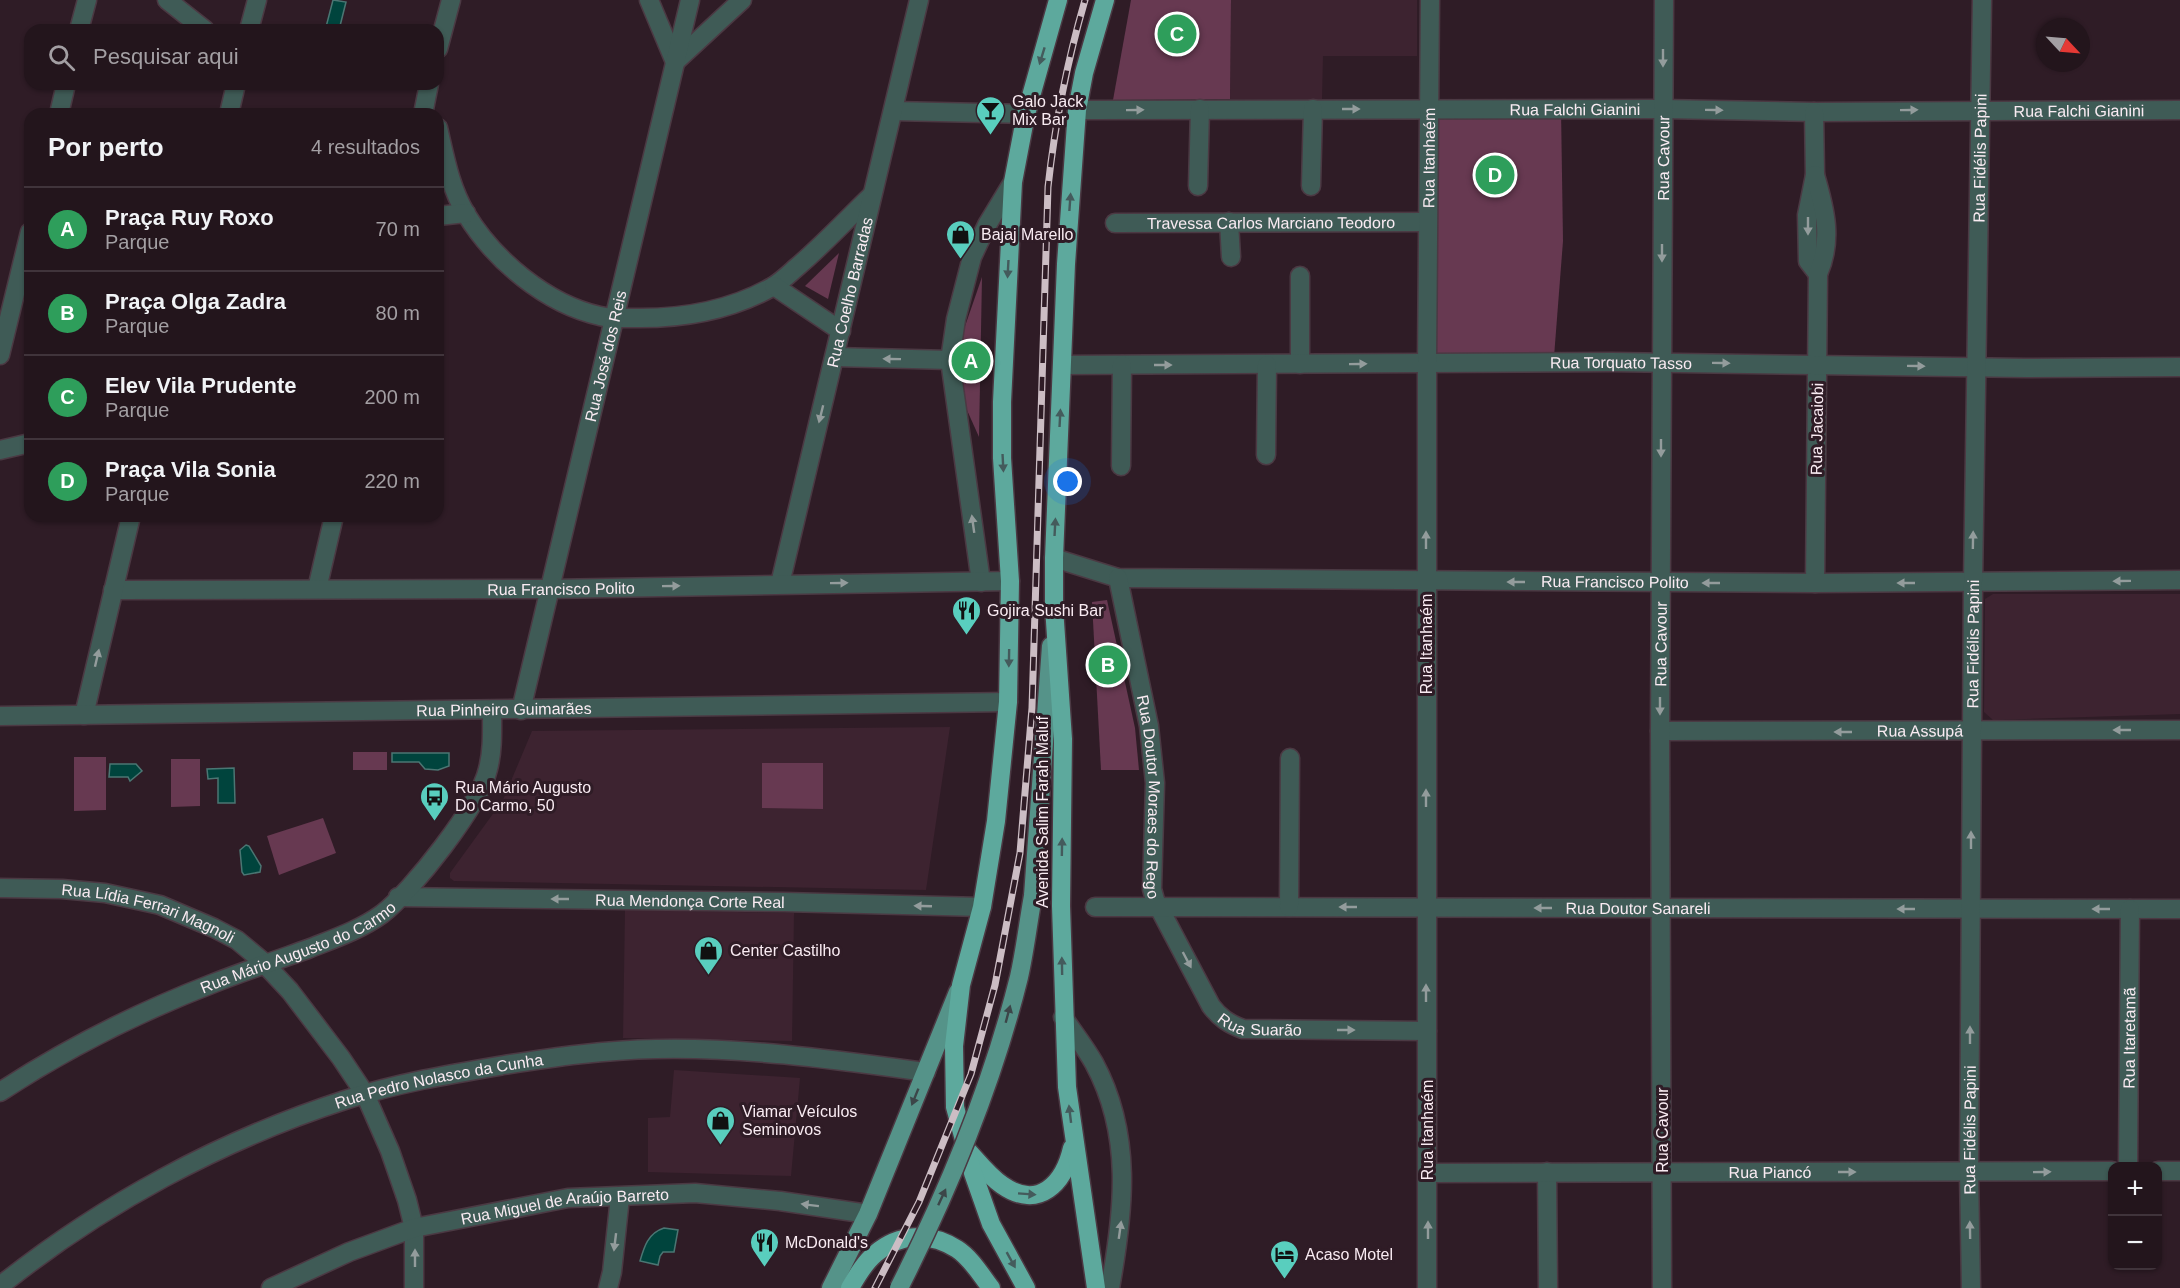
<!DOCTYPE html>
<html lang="pt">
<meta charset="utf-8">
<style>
body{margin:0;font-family:Helvetica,sans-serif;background:#2f2229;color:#f1f3f6}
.controls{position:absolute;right:18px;bottom:18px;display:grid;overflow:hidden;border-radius:12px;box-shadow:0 2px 4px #0004}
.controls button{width:54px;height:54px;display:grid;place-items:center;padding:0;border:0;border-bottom:2px solid #40343b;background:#23151c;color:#f1f3f6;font:30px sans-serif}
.compass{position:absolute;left:2036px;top:18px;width:54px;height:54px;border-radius:50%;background:#23151c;box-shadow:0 2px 4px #0004;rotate:116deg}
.you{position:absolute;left:1068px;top:482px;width:21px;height:21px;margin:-15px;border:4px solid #fff;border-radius:50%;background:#1a73e8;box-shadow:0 0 0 9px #1a73e833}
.badge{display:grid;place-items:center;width:39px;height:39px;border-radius:50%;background:#db2777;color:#fff;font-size:20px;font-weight:700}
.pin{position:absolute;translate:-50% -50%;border:3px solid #fff;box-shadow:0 2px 6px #0006}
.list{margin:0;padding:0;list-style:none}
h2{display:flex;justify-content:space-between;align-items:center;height:78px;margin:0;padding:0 24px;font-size:26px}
h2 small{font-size:20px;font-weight:400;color:#a39fa3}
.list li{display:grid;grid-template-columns:39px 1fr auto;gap:18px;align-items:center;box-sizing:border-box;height:84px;padding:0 24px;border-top:2px solid #40343b}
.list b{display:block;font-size:22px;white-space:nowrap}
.list p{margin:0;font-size:20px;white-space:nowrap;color:#a39fa3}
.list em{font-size:20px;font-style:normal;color:#a39fa3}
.icon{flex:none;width:33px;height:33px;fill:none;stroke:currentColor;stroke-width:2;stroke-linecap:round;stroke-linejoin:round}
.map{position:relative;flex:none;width:2180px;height:1288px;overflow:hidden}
.search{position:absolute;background:#23151c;box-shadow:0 2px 4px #0004;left:24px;top:24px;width:420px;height:66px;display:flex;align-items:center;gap:15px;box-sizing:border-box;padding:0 21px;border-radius:18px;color:#a39fa3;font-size:22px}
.panel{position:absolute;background:#23151c;box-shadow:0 2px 4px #0004;left:24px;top:108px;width:420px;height:414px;border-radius:18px}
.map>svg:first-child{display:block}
.built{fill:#3d2330}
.park{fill:#673951}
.water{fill:#00443d;stroke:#4b7673;stroke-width:1.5}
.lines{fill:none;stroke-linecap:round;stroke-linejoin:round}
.minor-casing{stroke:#4b3943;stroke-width:21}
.major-casing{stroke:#4b3943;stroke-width:21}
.highway-casing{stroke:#4b3943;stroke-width:21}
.minor{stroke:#3f5b56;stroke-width:18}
.major{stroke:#559389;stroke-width:18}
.highway{stroke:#5da99d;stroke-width:18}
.rail-casing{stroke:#ccbdc4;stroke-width:7}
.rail{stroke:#2f1c26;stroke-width:4.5;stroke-dasharray:14;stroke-linecap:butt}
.major-bridge-casing{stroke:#4b3943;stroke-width:21;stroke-linecap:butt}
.major-bridge{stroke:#559389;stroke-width:18}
.oneway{fill:#445b5c}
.oneway2{fill:#939c9c}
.oneway3{fill:#3c4649}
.labels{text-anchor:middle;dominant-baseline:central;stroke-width:6;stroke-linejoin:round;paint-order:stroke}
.poi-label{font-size:16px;fill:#f9ebf2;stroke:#2f1c26;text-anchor:start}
.street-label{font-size:16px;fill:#f9ebf2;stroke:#2f1c26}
</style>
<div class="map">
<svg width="2180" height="1288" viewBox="0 0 2180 1288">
<rect width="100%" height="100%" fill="#2f1c26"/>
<g class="built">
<path d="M1231,0h186v56h-94l-1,43h-92z"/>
<path d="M1993,594h187v120l-187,6 -9,-8 1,-113z"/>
<path d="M950,727l-24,163 -472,-9 -4,-3v-5l53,-73 29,-69z"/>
<path d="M625,910l169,3 -2,128 -169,-3z"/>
<path d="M674,1070l126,8 -9,98 -143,-4v-54l22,-1z"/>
</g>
<g class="park">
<path d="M1131,0h100l-1,99 -117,1z"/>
<path d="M1561,109l2,132 -9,116h-127l2,-247z"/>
<path d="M839,253l-11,46 -23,-13z"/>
<path d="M982,277l-3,160 -21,-47 5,-58z"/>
<path d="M1107,600l28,128 4,42h-38l-9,-168z"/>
<rect x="353" y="752" width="34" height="18"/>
<path d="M74,757h32v53l-32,1z"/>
<path d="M171,759h29v47l-29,1z"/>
<path d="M762,763h61v46l-61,-1z"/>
<path d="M323,818l13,35 -57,22 -12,-39z"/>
</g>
<g class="water">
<path d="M333,0l13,2 -7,28 -13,-3z"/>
<path d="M392,753h57v13l-11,4 -13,-1 -6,-7h-27z"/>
<path d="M110,764h26l6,7 -12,10 -2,-4h-19z"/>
<path d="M234,768l1,35h-17v-25l-10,1 -1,-10z"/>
<path d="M246,845l3,1 12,20 -1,6 -16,3 -2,-3 -2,-22z"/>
<path d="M664,1228l14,2 -4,22h-11l-3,4 -2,9 -18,-4c4,-14 8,-28 24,-33z"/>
</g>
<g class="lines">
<defs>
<g id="minor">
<path d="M167,0l38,30"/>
<path d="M649,0l26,62 67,-62"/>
<path d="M79,30l8,-30"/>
<path d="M249,30l8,-30"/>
<path d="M438,49l13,-49"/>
<path id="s1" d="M1077,110l586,-1 151,3 366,-2"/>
<path d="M893,111l133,3"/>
<path d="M1814,112l1,63 -8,40 1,46 10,13"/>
<path d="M59,114l7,-30"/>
<path d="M229,114l7,-30"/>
<path d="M423,114l6,-30"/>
<path d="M438,128c7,30 12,59 28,86 28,46 80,90 134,102 11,3 21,2 32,2 48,1 97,-7 140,-31 9,-5 17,-13 25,-20 26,-22 50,-48 75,-72"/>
<path d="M1815,175c10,34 18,65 3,99l-3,309"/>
<path d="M1198,186l2,-77"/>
<path d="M1311,186l2,-77"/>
<path d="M438,216l28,-3"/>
<path d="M1229,222l2,35"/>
<path id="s2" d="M1115,223l312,-1"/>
<path d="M1300,276v88"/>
<path d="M774,286l67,45"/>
<path d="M0,355l30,-123"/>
<path d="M835,357l115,3"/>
<path id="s3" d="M1063,365l549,-3 414,6 154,-1"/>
<path d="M0,450l30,-7"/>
<path d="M1266,455l1,-90"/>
<path d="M1121,466l1,-101"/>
<path id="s4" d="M1054,558l64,20 697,5 365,-3"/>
<path id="s5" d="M1118,578l31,148 6,57 -3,106 3,11 56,106c9,12 18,18 32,23l184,2"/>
<path d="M981,582l-31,-222 6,-41 16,-62 15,-32 26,-43"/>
<path id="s6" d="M780,584l139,-584"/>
<path d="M317,589l17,-73"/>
<path id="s7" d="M113,590l436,-1 461,-8"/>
<path id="s8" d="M521,710l169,-710"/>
<path d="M84,715l47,-199"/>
<path id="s9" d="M0,716l1008,-14"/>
<path id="s10" d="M1660,731l520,-1"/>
<path id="s11" d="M0,888l62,1 43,4 55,12 54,23 23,12 24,20 29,31 51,67 24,36 25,57 17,49 7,28v60"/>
<path id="s12" d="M398,897l386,5 198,5"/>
<path id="s13" d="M1095,907l1085,2"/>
<path d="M1289,907l1,-149"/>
<path d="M1063,1017c10,15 22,30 31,46 39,72 30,148 16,225"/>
<path id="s14" d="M0,1092c67,-44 139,-80 214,-109 31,-12 63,-23 94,-34 25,-10 52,-19 74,-35 30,-23 98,-109 106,-145 5,-19 4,-39 4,-59"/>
<path id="s15" d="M2128,1166l2,-257"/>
<path d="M2158,1171h22"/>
<path d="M1547,1172l1,116"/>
<path id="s16" d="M1428,1173l684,-2"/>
<path id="s17" d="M0,1286c101,-81 221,-146 345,-186 52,-17 106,-26 159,-35 51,-8 100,-15 152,-16 90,-2 181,11 270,23"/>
<path id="s18" d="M271,1288l78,-36 65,-24 154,-30 127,-5 85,8 88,13"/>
<path d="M608,1288l4,-16 8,-75"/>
<path id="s19" d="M1427,1288v-925l3,-363"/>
<path id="s20" d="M1662,1288l-2,-557 4,-731"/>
<path id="s21" d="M1971,1288l-2,-116 4,-589 9,-583"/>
</g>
<g id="major">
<path d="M1033,896l18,-250"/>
<path d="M831,1288l37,-74 90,-222"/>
</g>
<g id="highway">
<path d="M969,1152c10,11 20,24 33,33 37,26 62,-2 70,-37"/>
<path d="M850,1288c7,-12 14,-25 25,-34 24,-21 56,-22 82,-5 14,9 24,26 34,39"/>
<path d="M1026,1288l-35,-64 -18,-51 -18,-66 -1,-61 7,-61 21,-78 14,-86 12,-119 2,-121 -8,-123v-56l11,-220 13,-68 32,-114"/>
<path d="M1096,1288l-29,-201 -6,-181 2,-167 -9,-132v-49l12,-294 11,-154 7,-37 21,-73"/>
</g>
</defs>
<use href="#minor" class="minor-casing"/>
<use href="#major" class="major-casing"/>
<use href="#highway" class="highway-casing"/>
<use href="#minor" class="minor"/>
<use href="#major" class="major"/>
<use href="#highway" class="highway"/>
<defs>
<path id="rail" d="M875,1288l44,-86 52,-128 24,-89 25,-132 12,-145 16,-521c7,-64 19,-125 37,-187"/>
</defs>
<use href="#rail" class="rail-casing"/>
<use href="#rail" class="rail"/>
<defs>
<path id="major-bridge" d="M899,1288c50,-99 93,-202 120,-311 6,-26 9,-54 14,-81"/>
</defs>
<use href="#major-bridge" class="major-bridge-casing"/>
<use href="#major-bridge" class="major-bridge"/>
</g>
<defs><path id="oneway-solid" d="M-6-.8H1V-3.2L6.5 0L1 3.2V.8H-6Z" transform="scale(1.5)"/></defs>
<g class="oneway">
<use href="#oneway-solid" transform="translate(1042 56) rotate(107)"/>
<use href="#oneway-solid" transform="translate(1070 202) rotate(-86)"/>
<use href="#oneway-solid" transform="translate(1008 269) rotate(93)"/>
<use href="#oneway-solid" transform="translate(1060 418) rotate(-87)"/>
<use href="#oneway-solid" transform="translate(1003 463) rotate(87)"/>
<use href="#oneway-solid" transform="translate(1055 527) rotate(-87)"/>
<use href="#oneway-solid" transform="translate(1009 658) rotate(91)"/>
<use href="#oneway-solid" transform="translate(1062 847) rotate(-89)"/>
<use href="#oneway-solid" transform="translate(1062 966) rotate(-91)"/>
<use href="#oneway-solid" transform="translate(1070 1114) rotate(-97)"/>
<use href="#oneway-solid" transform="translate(1027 1194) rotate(4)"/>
<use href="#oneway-solid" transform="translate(1011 1260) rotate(61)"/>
</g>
<g class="oneway2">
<use href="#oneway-solid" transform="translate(1663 58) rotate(90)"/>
<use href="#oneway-solid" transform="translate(1351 109)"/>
<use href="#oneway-solid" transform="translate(1135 110) rotate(-1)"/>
<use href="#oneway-solid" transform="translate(1714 110) rotate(1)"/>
<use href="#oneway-solid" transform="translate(1909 110) rotate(-1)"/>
<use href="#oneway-solid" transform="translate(1808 226) rotate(90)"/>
<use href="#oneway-solid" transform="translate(1662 253) rotate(90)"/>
<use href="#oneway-solid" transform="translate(892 359) rotate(-179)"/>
<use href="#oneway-solid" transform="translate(1721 363) rotate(1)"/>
<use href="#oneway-solid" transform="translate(1358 364) rotate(-1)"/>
<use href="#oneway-solid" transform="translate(1163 365)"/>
<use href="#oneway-solid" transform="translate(1916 366) rotate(1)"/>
<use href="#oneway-solid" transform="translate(821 414) rotate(104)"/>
<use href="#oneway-solid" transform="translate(1661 448) rotate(90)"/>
<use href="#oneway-solid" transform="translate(973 524) rotate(-98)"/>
<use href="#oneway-solid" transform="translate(1426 540) rotate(-90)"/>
<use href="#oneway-solid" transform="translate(1973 540) rotate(-89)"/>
<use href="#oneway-solid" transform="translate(2122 581) rotate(179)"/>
<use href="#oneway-solid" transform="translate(1516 582) rotate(-180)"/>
<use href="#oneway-solid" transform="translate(839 583) rotate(-1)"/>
<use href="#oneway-solid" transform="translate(1711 583) rotate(-180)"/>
<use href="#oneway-solid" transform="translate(1906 583) rotate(180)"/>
<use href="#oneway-solid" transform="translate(671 586) rotate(-1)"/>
<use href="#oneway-solid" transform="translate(97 658) rotate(-77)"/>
<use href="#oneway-solid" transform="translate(1660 706) rotate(90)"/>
<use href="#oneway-solid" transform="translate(2122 730) rotate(180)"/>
<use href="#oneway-solid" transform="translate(1843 732) rotate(-180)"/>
<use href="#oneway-solid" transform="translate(1426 798) rotate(-90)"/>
<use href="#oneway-solid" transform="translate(1971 840) rotate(-90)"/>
<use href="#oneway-solid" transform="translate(560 899) rotate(-180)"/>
<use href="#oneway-solid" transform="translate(923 906) rotate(-178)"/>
<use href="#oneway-solid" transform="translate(1348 907) rotate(-180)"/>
<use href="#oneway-solid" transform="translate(1543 908) rotate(-180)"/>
<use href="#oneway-solid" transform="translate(1906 909) rotate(-180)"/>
<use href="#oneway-solid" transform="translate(2101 909) rotate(180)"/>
<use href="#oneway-solid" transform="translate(1187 960) rotate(62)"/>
<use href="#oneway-solid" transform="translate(1426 993) rotate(-90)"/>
<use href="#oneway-solid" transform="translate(1346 1030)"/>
<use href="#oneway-solid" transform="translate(1970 1035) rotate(-90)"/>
<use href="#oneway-solid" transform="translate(1847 1172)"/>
<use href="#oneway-solid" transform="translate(2042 1172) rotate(-1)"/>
<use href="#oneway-solid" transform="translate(810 1205) rotate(-173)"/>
<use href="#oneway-solid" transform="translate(1120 1230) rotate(-82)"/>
<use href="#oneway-solid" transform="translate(1428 1230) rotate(-90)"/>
<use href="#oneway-solid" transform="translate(1970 1230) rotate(-91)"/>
<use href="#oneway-solid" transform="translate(615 1242) rotate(97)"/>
<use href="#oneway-solid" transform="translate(415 1258) rotate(-90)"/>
</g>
<g class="oneway3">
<use href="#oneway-solid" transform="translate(1008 1014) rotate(-75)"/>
<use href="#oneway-solid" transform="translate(915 1097) rotate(112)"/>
<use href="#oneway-solid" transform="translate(942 1197) rotate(-65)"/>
</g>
<defs>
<symbol id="bar-pin" viewBox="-11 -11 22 30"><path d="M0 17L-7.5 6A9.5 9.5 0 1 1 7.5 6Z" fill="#59cebe" stroke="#2f1c26"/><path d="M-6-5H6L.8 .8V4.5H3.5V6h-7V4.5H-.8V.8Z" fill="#111"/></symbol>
<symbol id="shop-pin" viewBox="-11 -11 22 30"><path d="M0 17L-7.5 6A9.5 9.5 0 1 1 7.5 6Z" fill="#59cebe" stroke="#2f1c26"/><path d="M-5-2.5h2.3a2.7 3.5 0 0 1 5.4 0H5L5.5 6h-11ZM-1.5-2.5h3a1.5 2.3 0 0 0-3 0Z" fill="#111"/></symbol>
<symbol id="restaurant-pin" viewBox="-11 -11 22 30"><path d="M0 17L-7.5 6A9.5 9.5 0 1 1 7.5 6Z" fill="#59cebe" stroke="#2f1c26"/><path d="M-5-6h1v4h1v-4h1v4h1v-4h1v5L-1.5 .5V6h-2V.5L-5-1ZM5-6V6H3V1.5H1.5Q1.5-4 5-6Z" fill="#111"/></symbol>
<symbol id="bus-pin" viewBox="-11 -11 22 30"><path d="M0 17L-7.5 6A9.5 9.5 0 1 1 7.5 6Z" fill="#59cebe" stroke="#2f1c26"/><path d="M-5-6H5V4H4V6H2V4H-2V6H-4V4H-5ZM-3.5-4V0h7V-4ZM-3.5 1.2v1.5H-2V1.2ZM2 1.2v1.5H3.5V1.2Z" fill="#111"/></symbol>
<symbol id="hotel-pin" viewBox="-11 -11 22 30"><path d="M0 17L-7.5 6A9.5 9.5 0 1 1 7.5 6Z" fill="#59cebe" stroke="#2f1c26"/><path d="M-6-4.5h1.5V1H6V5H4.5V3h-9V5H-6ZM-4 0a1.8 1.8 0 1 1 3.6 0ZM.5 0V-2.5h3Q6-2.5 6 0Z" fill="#111"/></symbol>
</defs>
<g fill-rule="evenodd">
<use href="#bar-pin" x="974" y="94" width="33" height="45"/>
<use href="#shop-pin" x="944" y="218" width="33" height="45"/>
<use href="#restaurant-pin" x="950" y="594" width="33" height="45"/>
<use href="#bus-pin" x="418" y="780" width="33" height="45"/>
<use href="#shop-pin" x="692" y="934" width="33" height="45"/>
<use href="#shop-pin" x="704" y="1104" width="33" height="45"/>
<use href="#restaurant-pin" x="748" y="1226" width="33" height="45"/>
<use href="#hotel-pin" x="1268" y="1238" width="33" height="45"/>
</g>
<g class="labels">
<g class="poi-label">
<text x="1012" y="101">Galo Jack<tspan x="1012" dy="18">Mix Bar</tspan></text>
<text x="981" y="234">Bajaj Marello</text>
<text x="987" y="610">Gojira Sushi Bar</text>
<text x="455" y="787">Rua Mário Augusto<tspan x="455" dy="18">Do Carmo, 50</tspan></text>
<text x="730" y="950">Center Castilho</text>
<text x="742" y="1111">Viamar Veículos<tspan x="742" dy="18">Seminovos</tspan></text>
<text x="785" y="1242">McDonald's</text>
<text x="1305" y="1254">Acaso Motel</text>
</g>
<g class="street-label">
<text stroke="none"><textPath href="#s1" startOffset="498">Rua Falchi Gianini</textPath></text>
<text stroke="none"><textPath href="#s1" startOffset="1002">Rua Falchi Gianini</textPath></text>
<text stroke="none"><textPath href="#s19" startOffset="1130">Rua Itanhaém</textPath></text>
<text stroke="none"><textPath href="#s20" startOffset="1130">Rua Cavour</textPath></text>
<text stroke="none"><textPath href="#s21" startOffset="1130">Rua Fidélis Papini</textPath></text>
<text stroke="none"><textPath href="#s2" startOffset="156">Travessa Carlos Marciano Teodoro</textPath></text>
<text stroke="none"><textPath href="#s6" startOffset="300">Rua Coelho Barradas</textPath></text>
<text stroke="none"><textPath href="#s8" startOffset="364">Rua José dos Reis</textPath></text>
<text stroke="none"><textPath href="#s3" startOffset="558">Rua Torquato Tasso</textPath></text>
<text transform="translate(1817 429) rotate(-89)">Rua Jacaiobi</text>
<text stroke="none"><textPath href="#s4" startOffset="564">Rua Francisco Polito</textPath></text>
<text stroke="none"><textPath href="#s7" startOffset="448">Rua Francisco Polito</textPath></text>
<text transform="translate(1426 644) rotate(-90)">Rua Itanhaém</text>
<text stroke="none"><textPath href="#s20" startOffset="644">Rua Cavour</textPath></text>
<text stroke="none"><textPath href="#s21" startOffset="644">Rua Fidélis Papini</textPath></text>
<text stroke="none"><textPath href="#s9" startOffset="504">Rua Pinheiro Guimarães</textPath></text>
<text stroke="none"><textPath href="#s10" startOffset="260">Rua Assupá</textPath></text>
<text stroke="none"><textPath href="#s5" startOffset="222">Rua Doutor Moraes do Rego</textPath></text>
<text transform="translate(1042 812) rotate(-90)">Avenida Salim Farah Maluf</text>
<text stroke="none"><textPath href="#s12" startOffset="292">Rua Mendonça Corte Real</textPath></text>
<text stroke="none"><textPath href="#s13" startOffset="543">Rua Doutor Sanareli</textPath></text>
<text stroke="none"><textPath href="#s11" startOffset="152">Rua Lídia Ferrari Magnoli</textPath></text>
<text stroke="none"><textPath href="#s14" startOffset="332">Rua Mário Augusto do Carmo</textPath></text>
<text stroke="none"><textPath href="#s5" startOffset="502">Rua Suarão</textPath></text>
<text stroke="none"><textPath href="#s15" startOffset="128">Rua Itaretamã</textPath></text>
<text stroke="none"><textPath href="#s17" startOffset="490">Rua Pedro Nolasco da Cunha</textPath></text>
<text transform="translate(1427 1130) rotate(-90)">Rua Itanhaém</text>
<text transform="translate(1662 1130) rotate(-90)">Rua Cavour</text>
<text stroke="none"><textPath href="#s21" startOffset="158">Rua Fidélis Papini</textPath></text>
<text stroke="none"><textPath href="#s16" startOffset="342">Rua Piancó</textPath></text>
<text stroke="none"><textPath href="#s18" startOffset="308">Rua Miguel de Araújo Barreto</textPath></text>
</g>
</g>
</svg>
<div class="controls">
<button>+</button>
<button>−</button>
</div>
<svg class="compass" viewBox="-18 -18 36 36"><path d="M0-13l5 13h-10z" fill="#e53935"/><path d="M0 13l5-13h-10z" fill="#a39fa3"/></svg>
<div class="you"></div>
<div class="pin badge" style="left:971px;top:361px;background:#2e9e5b">A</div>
<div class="pin badge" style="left:1108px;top:665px;background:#2e9e5b">B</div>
<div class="pin badge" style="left:1177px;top:34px;background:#2e9e5b">C</div>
<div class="pin badge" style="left:1495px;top:175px;background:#2e9e5b">D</div>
<div class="search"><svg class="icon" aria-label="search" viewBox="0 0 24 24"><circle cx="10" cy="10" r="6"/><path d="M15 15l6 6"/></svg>Pesquisar aqui</div>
<section class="panel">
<h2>Por perto<small>4 resultados</small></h2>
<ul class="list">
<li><span class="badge" style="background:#2e9e5b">A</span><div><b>Praça Ruy Roxo</b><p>Parque</p></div><em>70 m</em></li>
<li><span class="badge" style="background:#2e9e5b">B</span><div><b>Praça Olga Zadra</b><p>Parque</p></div><em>80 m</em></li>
<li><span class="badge" style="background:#2e9e5b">C</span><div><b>Elev Vila Prudente</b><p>Parque</p></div><em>200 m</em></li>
<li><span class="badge" style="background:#2e9e5b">D</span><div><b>Praça Vila Sonia</b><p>Parque</p></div><em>220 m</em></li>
</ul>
</section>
</div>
